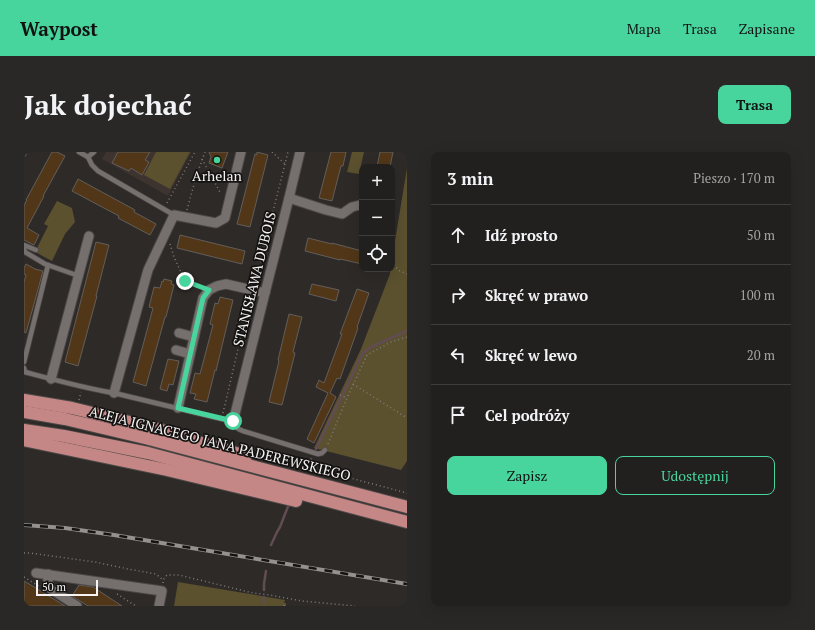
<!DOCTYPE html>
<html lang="pl">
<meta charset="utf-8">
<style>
body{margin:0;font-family:"PT Serif",serif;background:#2a2827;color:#f1f3f6}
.controls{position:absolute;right:12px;top:12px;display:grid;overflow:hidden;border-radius:8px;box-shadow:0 4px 16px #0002}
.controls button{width:36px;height:36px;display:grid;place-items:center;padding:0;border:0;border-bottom:1px solid #3f3e3c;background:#22201e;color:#f1f3f6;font:20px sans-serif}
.scale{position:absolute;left:12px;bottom:10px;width:62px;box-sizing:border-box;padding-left:4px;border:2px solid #f6f3f2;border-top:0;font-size:11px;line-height:14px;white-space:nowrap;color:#f6f3f2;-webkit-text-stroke:3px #151312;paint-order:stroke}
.stop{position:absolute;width:12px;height:12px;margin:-9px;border:3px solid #48d49d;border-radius:50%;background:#fff}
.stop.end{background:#48d49d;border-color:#fff;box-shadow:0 1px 4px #0008}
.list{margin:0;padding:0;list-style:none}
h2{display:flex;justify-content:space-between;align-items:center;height:52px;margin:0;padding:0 16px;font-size:17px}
h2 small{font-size:13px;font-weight:400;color:#a2a3a4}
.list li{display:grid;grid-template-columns:26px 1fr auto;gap:12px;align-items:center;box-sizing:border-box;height:60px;padding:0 16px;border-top:1px solid #3f3e3c}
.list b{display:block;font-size:15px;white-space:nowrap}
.list em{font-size:13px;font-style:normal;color:#a2a3a4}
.actions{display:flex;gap:8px;padding:12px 16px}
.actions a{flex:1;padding:9px 0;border:1px solid #48d49d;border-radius:8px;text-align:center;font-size:14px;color:#48d49d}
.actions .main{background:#48d49d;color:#111}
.icon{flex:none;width:22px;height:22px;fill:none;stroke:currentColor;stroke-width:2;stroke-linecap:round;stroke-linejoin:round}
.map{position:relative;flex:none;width:383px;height:454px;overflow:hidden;border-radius:8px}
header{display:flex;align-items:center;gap:24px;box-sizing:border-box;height:56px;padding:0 20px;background:#48d49d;color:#111}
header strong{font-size:19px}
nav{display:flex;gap:22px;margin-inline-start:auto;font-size:14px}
.intro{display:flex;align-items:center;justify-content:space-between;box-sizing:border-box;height:96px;padding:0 24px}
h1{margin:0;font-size:28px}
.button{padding:10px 18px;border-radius:8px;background:#48d49d;color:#111;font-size:14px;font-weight:700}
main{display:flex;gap:24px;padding:0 24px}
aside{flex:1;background:#22201e;border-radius:8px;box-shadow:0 4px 16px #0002}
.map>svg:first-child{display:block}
.built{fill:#3e342f}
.green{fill:#5b512f}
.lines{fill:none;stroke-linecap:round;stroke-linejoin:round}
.stream{stroke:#624c54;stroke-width:2.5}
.building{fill:#513718;stroke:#625e5b}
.lane-casing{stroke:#4c4847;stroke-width:6}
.street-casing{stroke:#4c4847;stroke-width:11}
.primary-casing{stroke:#4c4847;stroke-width:14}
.path{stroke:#807c7b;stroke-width:1.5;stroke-dasharray:1 3;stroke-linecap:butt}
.lane{stroke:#75706e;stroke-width:4.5}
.street{stroke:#75706e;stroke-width:9}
.primary{stroke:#c58785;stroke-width:12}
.rail-casing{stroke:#94918f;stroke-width:4}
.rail{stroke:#151312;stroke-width:2.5;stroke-dasharray:8;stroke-linecap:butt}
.route{stroke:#48d49d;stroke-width:5}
.poi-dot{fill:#48d49d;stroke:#151312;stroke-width:1.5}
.labels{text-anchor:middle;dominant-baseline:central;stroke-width:3.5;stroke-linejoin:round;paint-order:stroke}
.poi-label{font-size:14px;fill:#f6f3f2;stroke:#151312}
.street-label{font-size:14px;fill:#f6f3f2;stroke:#151312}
</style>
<header>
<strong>Waypost</strong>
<nav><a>Mapa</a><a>Trasa</a><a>Zapisane</a></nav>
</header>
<div class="intro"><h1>Jak dojechać</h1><a class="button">Trasa</a></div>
<main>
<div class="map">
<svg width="383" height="454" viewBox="0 0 383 454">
<rect width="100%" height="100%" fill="#2e2a28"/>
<path class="built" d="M82,0h85l-23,44 -66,-37z"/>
<g class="green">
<path d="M132,0h34l-20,37 -26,-14z"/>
<path d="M328,0h12l-5,22 -12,-2z"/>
<path d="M383,16v293l-6,9 -87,-22 47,-99 29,-75v-5h2v-10z"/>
<path d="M33,49l15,7 3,14 -10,12 -13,27 -17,-9 13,-26 -4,-2z"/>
<path d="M154,430l107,18 -1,3h2v3h-112z"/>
</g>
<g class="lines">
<g class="stream">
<path d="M292,297l47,-96 8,-6 36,-16"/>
<path d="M285,311l2,-4"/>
<path d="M247,393l6,-13 3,-5 9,-23"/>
<path d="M240,438v-6l2,-13"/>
<path d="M240,445v6"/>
</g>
</g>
<g class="building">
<path d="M28,0h5l8,4 -22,40h1l-17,32 12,7 -5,10 -10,-5v-35l3,-5h-1z"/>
<path d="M94,0h32l-5,8 4,2 -7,13 -11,-7 -2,3 -17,-8z"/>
<path d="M185,0h19l-6,16 -13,-5 2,-6z"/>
<path d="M233,0l11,3 -18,72 -13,-3 18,-70 2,1z"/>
<path d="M307,0h15l-3,14h-2l-9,35 -13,-3z"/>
<path d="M356,0h13l-3,15h-13z"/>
<path d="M54,27l57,31 -1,2 22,12 -6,11 -32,-17 1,-2 -47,-25z"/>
<path d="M156,83l65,16 -3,13 -65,-16z"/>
<path d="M284,86l24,6v-1l30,8v13l-22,-5v1l-35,-9z"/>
<path d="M72,90l13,3 -13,51h1l-19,70 -13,-4z"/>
<path d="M2,112l9,5 8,2 -17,62 -2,-1v-50l2,-7 -2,-1v-6z"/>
<path d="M140,127l8,2 -1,3 3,1 -8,32h-1l-19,69 -13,-4 20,-74 -4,-1 5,-20 6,1 2,-7 1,1z"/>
<path d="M288,132l27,6 -3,11 -27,-7z"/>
<path d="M333,137l12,4 -12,34 1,1 -18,51 -3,-1 -7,15 6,4 -22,46 -7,-4 21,-46 -12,-6 3,-7 5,3 18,-49h-2z"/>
<path d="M196,145l13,3 -17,71 -1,-1 -8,32 -13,-3 2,-5 -6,-1 5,-20 5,1 13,-49 -3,-1 5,-21 3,1z"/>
<path d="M265,162l13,3 -9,35 2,1 -13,52 -13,-3 10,-41 -1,-1z"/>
<path d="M144,207l11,2 -6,24 -4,-1 -2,7 -7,-2z"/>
<path d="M0,429l12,7 29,18h-37l-4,-2z"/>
<path d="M55,433l14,2 29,19h-34l-16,-10z"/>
</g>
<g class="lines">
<defs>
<g id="lane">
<path d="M55,0l9,5 4,8 6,6 76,44"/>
<path d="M0,2l1,-2"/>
<path d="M64,5l6,-5"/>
<path d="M0,93l12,5"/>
<path d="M0,97l1,3 20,12 34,12"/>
<path d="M0,210l24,-97"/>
<path d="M0,216l1,4c30,8 59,16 89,21l108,26 11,2 2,-7"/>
<path d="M209,269c1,6 5,8 10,10l75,23 4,-1 3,-3"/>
</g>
<g id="street">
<path d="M265,46l37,12 16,4 10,-7 8,-2"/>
<path d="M155,181l15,4"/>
<path d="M152,198l14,4"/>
<path d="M27,227l38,-143"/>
<path d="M90,241l34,-123 26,-55 42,8 9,-5 16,-66"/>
<path d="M154,256l25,-110 6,-8 8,-4 9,-2 39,9"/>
<path d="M211,262l30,-121 24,-95 11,-46"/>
<path d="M12,421l126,18 -3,15"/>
<path d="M24,422v10l3,5 26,17"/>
</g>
<g id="primary">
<path d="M0,248l48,8 86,21 40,13 48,14"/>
<path d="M0,260l41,7 84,20 258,68"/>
<path d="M0,278l40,6 84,17 259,69"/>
<path d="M0,288l143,30 129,31"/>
</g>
</defs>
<use href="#lane" class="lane-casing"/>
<use href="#street" class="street-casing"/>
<use href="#primary" class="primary-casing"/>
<g class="path">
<path d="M248,0l13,12"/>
<path d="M178,7l19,35"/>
<path d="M143,51l28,-51"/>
<path d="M163,58l9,-33 9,-25"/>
<path d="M146,92l4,13 11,24 16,7"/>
<path d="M368,109l6,9 9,4"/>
<path d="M230,129l3,-6 31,-123"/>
<path d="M329,232l54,34"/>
<path d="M316,243l7,3"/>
<path d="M55,248l2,-8"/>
<path d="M199,261l27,-115"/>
<path d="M304,292l19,-46 20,-43 24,-13 16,-5"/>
<path d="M232,301l151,40"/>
<path d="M0,401h6l65,9 33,7 28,5 7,6"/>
<path d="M0,425l16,10"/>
<path d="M139,431v-3l4,-5h12l74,18 17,2 32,6 53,5"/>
<path d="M93,442l19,12"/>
<path d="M260,454l1,-2"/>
</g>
<use href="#lane" class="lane"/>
<use href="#street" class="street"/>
<use href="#primary" class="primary"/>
<defs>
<path id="rail" d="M0,373l41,3 49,7 293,49"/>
</defs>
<use href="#rail" class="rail-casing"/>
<use href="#rail" class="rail"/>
</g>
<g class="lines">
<path class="route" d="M161,129l24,9 -6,8 -25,110 55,13"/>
</g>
<circle class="poi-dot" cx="193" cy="8" r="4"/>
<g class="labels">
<g class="poi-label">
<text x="193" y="23">Arhelan</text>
</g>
<g class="street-label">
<text transform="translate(230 127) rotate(-76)">STANISŁAWA DUBOIS</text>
<text transform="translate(196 291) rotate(14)">ALEJA IGNACEGO JANA PADEREWSKIEGO</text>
</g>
</g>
</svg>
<div class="controls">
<button>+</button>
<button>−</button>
<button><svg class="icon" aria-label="locate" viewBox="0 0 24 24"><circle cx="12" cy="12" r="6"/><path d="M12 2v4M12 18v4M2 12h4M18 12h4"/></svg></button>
</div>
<div class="scale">50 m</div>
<div class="stop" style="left:209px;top:269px"></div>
<div class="stop end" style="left:161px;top:129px"></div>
</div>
<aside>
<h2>3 min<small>Pieszo · 170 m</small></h2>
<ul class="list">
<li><svg class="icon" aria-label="ahead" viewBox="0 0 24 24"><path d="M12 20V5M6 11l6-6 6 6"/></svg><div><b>Idź prosto</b></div><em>50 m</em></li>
<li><svg class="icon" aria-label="right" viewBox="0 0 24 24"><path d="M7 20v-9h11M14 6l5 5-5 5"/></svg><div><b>Skręć w prawo</b></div><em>100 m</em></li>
<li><svg class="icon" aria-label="left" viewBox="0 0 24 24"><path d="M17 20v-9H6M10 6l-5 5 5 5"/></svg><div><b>Skręć w lewo</b></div><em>20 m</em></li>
<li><svg class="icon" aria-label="arrive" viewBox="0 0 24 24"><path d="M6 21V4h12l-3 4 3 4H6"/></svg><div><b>Cel podróży</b></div></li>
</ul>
<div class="actions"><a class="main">Zapisz</a><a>Udostępnij</a></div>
</aside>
</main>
